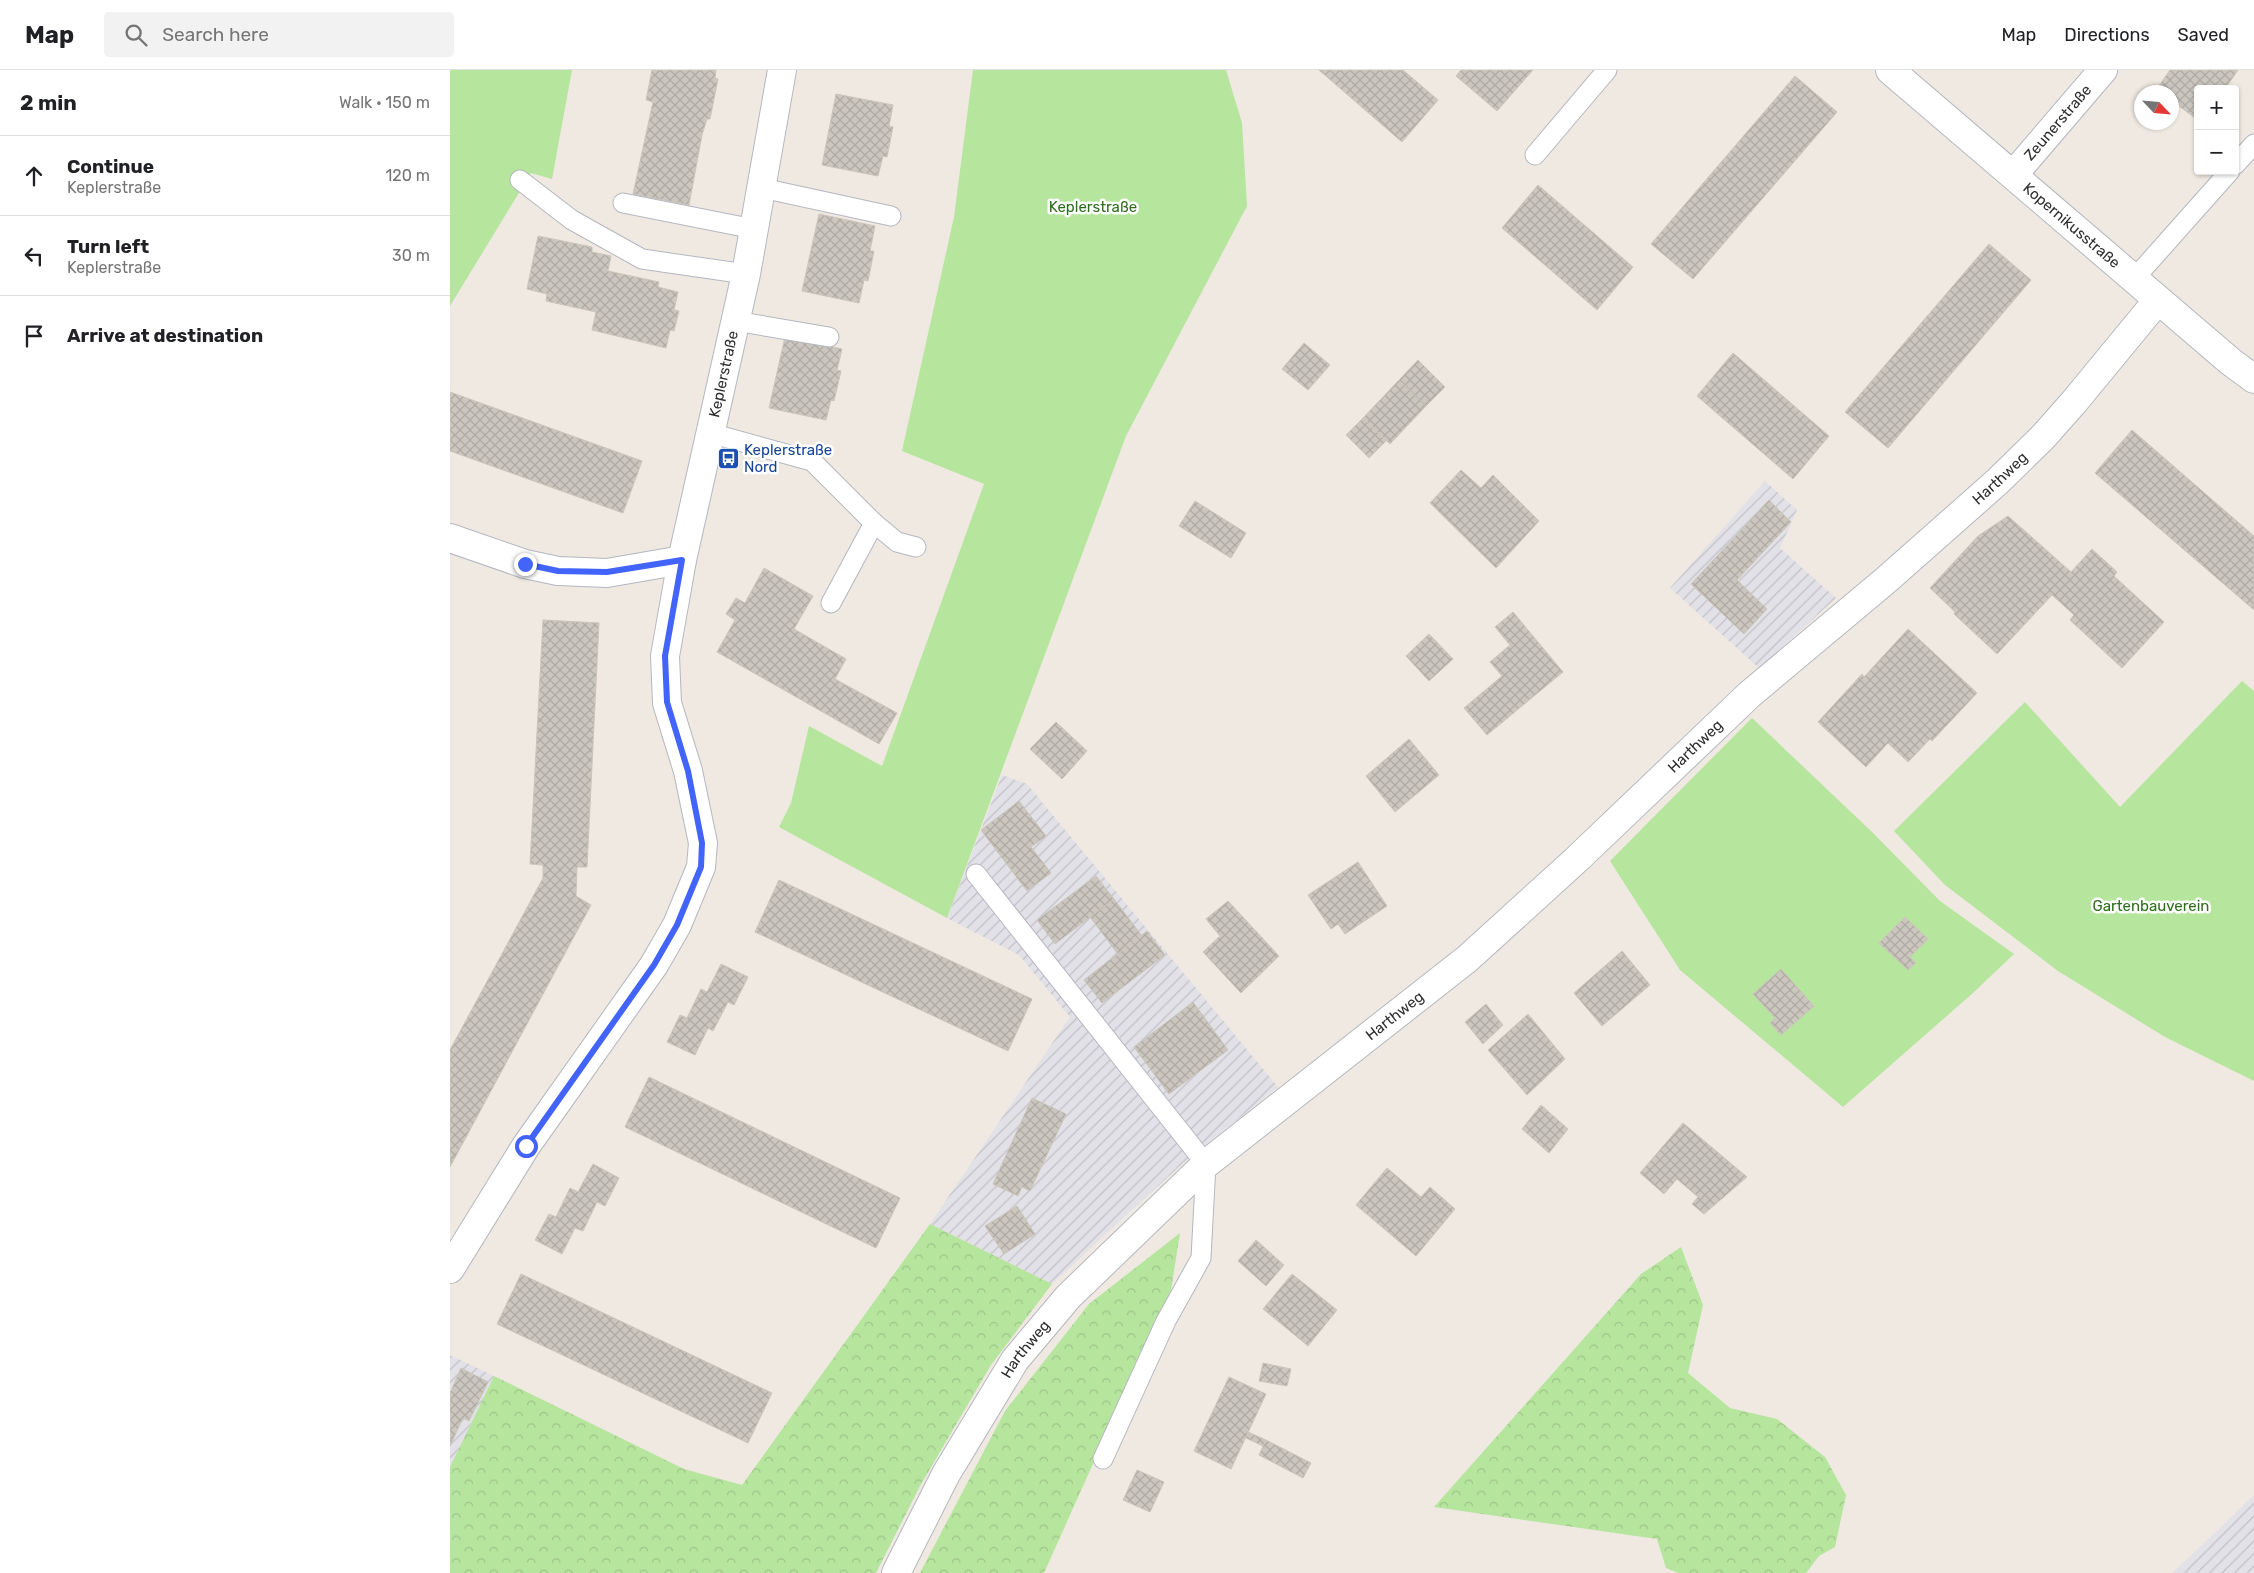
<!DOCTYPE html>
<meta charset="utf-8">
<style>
body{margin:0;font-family:Rubik,sans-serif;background:#f2f2f2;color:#202124}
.controls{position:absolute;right:15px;top:15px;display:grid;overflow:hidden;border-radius:5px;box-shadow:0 1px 4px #0004}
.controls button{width:45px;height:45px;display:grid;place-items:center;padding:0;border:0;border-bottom:1px solid #e0e0e0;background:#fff;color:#202124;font:25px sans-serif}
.compass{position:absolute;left:1684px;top:15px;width:45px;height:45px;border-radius:50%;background:#fff;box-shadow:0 1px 4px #0004;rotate:116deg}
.stop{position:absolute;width:15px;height:15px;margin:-11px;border:4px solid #4264fb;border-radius:50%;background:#fff}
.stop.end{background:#4264fb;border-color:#fff;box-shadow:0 1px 5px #0008}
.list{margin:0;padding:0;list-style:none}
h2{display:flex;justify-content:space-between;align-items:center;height:65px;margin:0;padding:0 20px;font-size:21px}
h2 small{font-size:16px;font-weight:400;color:#757577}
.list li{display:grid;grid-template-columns:32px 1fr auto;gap:15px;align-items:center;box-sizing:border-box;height:80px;padding:0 20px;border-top:1px solid #e0e0e0}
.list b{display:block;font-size:19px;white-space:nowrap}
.list p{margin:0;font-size:16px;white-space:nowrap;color:#757577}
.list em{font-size:16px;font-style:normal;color:#757577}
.icon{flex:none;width:28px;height:28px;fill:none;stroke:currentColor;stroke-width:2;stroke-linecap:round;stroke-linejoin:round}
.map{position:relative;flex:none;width:1804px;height:1503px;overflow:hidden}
header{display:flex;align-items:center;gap:30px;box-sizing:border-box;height:70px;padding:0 25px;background:#fff;border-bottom:1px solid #e0e0e0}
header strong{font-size:24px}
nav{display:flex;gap:28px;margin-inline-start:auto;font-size:18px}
.search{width:350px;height:45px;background:#f2f2f2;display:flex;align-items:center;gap:12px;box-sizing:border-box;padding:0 18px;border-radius:5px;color:#757577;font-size:19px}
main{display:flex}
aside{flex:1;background:#fff}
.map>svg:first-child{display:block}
.industrial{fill:url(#industrial-furrows)}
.forest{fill:url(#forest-crowns)}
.garden{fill:#b6e59e}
.building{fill:url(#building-cross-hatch);stroke:#cbc5ba}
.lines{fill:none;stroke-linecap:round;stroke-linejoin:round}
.lane-casing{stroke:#b4b7c1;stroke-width:21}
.street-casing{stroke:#b4b7c1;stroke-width:30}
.lane{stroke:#fff;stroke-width:19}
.street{stroke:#fff;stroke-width:28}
.route{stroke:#4264fb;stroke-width:6}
.labels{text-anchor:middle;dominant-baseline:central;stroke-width:5;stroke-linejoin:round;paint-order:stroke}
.street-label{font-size:15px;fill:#2e2e2e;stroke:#fff}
.park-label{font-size:15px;fill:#2c6e1b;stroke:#fff}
.transit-label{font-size:15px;fill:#164399;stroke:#fff;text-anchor:start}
</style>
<header>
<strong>Map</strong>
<div class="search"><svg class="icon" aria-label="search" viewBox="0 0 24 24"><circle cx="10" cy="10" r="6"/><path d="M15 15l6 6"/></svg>Search here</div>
<nav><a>Map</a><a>Directions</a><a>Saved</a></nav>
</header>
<main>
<aside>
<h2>2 min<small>Walk · 150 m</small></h2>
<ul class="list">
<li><svg class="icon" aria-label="ahead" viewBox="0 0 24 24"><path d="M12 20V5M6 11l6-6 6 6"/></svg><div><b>Continue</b><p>Keplerstraße</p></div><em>120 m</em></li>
<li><svg class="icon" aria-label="left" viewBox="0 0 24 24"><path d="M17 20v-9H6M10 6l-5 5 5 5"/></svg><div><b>Turn left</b><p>Keplerstraße</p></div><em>30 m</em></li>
<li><svg class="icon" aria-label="arrive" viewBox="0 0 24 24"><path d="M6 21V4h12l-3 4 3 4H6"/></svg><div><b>Arrive at destination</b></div></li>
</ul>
</aside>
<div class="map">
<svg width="1804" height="1503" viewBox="0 0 1804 1503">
<defs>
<pattern id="industrial-furrows" width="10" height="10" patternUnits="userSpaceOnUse" patternTransform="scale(1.25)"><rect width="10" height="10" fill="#e3e1e8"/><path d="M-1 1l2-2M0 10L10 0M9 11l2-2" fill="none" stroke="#c3c1c7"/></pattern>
<pattern id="forest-crowns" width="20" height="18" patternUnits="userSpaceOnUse" patternTransform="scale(1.25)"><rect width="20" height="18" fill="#b6e59e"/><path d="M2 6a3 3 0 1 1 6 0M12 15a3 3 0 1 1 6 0" fill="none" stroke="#9dc588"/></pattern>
<pattern id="building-cross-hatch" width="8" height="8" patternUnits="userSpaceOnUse" patternTransform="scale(1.25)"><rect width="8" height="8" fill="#cbc7bf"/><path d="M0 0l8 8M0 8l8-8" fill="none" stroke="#afaba4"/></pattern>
</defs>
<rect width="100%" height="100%" fill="#efe9e1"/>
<g class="industrial">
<path d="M1315,411l32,29 -17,38 56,50 -77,70 -89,-80z"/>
<path d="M552,705l25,9 251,303 -96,77 -130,120 -122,-60 140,-207 -51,-62 -72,-37z"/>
<path d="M0,1285l44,21 -44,91z"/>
<path d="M1804,1425v78h-81z"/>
</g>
<g class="forest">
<path d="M480,1154l122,60 -61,81 -71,121 -44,87h-426v-106l44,-91 190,93 58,16z"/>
<path d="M730,1163l-9,57 -127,283h-124l85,-162 84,-107z"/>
<path d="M1231,1177l22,58 -15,68 42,35 47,11 48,38 21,38 -11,52 -16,9 -13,17h-127l-13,-5 -9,-29 -223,-32 207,-233z"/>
</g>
<g class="garden">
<path d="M0,0h122l-20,109 -21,-6 -81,133z"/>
<path d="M523,0h253l16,53 5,83 -121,230 -179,482 -168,-91 12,-24 18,-77 73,40 102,-282 -82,-33 52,-234z"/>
<path d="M1792,611l12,10v390l-89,-44 -107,-66 -113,-86 -51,-54 131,-129 95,105z"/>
<path d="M1302,648l120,114 68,69 74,53 -41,39 -130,114 -163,-137 -70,-109z"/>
</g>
<g class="building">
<path d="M202,0h64l-1,8 3,1 -8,40h-3l-5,16 -13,70 -56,-11 20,-92 -7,-2z"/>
<path d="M869,0h84l35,30 -36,42z"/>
<path d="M1011,0h72l-36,41 -41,-35z"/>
<path d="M1720,0h68l-13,19h-27v31l-26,-19v-9h-13l-3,-2z"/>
<path d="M1345,6l42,36 -144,167 -42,-35z"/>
<path d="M386,24l57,11 -4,21 4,1 -6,30 -4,-1 -5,20 -56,-11z"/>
<path d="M1088,115l95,82 -36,43 -95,-82z"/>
<path d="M369,144l56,12 -5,25h4l-6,30 -4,-1 -5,23 -57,-12z"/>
<path d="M88,166l54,11v5l19,4 -3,15 51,11 -1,5 20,5 -4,18 5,1 -5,20 -4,-1 -4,18 -74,-18 4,-18 -50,-11 1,-7 -20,-5z"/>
<path d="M1539,174l42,36 -143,168 -43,-36z"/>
<path d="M335,267l57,12 -5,21 4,1 -7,30 -3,-1 -5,20 -57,-12z"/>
<path d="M854,273l26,22 -22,25 -26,-21z"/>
<path d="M1283,283l96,83 -36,43 -96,-83z"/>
<path d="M968,290l27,27 -19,19 -27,-26z"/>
<path d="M949,310l27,26 -36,38 -27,-26z"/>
<path d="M0,322l192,69 -19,52 -173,-62z"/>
<path d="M913,348l23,23 -17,17 -23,-23z"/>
<path d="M1682,360l122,106v74l-159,-137z"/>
<path d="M1011,400l20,18 12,-13 46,46 -43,47 -66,-65z"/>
<path d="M1319,430l22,22 -54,58 30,29 -23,25 -53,-50z"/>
<path d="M745,431l51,32 -15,25 -52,-32z"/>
<path d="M1558,446l63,56 21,-23 25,23 -3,4 50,46 -42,46 -52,-48 4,-5 -22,-20 -55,59 -43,-40 1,-2 -25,-24 48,-52z"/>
<path d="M314,498l49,28 -19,33 52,30 -11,20 62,34 -18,31 -162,-92 18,-32 -9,-6 10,-16 9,5z"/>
<path d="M1063,542l50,60 -76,63 -23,-27 38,-32 -12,-14 20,-17 -15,-18z"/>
<path d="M93,550l56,3 -12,244h-10l-1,29 15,9 -141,262v-117l93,-172v-13l-13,-1z"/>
<path d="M1458,559l69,64 -45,48 -2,-2 -22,23 -20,-19 -22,24 -48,-45 44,-48 2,3z"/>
<path d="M979,564l24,25 -24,22 -23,-25z"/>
<path d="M606,652l31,29 -25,28 -32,-30z"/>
<path d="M959,669l30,36 -44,37 -29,-36z"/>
<path d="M569,731l27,35 -15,11 20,26 -24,18 -46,-61z"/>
<path d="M908,792l29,44 -42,28 -7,-10 -7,5 -23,-34z"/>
<path d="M646,806l18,23 -59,45 -18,-24z"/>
<path d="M329,810l253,119 -24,52 -253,-119z"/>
<path d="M664,829l28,37 -24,18 -28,-37z"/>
<path d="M778,831l51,55 -38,37 -38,-41 17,-16 -14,-17z"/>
<path d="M1455,847l23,22 -18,18 6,6 -8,7 -29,-27z"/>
<path d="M697,861l18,24 -63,48 -18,-23z"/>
<path d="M1172,881l28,34 -48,41 -28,-33z"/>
<path d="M271,894l27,13 -14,28 -6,-3 -15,29 -5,-3 -13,27 -28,-13 13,-27 7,3 14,-29 6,3z"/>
<path d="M1331,899l33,37 -33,29 -11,-12 5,-5 -22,-24z"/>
<path d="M743,932l35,48 -59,44 -35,-47z"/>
<path d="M1036,934l17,21 -20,19 -18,-22z"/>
<path d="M1078,944l37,45 -38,36 -39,-45z"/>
<path d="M199,1007l251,121 -24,50 -251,-121z"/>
<path d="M582,1028l34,16 -36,77 -8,-4 -4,9 -25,-12z"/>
<path d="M1091,1035l27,24 -19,24 -27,-24z"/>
<path d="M1233,1053l64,54 -43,37 -12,-10 6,-7 -21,-18 -13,15 -24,-21z"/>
<path d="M143,1094l26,14 -14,28 -8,-4 -14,29 -8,-3 -13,26 -27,-14 14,-26 7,3 14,-29 8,4z"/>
<path d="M937,1098l34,29 9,-10 25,22 -39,47 -60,-51z"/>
<path d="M567,1136l18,28 -31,20 -19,-28z"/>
<path d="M806,1170l28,25 -18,21 -28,-25z"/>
<path d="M71,1204l251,119 -24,50 -251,-119z"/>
<path d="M842,1204l45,36 -29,36 -45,-37z"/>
<path d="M813,1293l28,6 -4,17 -28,-5z"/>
<path d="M11,1298l27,14 -19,39 -6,-3 -13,28v-53z"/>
<path d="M779,1307l37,17 -35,75 -37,-18z"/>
<path d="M798,1362l18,8 -3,6 -17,-8z"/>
<path d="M816,1370l45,23 -8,15 -44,-23z"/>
<path d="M687,1400l27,12 -14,30 -27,-12z"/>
</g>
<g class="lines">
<defs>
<g id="lane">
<path d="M1085,85l72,-85"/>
<path d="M1785,95l19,-21"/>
<path d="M70,110l52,40 70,39 104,15"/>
<path d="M312,118l129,28"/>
<path d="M173,133l131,26"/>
<path d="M1684,209l96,-108"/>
<path d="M285,251l94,16"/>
<path d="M260,363l102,28 62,62 -43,80"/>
<path d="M424,453l23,19 19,5"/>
<path d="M526,804l230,290 -5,94 -35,63 -63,138"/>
</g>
<g id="street">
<path id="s1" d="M1440,0l341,292 23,17"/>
<path id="s2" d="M1563,105l90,-105"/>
<path d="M0,468l75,26 33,7 49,2 75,-13"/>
<path id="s3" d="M0,1199l76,-123 128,-181 23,-40 24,-58 2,-24 -15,-72 -21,-68 -2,-47 17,-96 64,-286 36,-204"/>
<path id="s4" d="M446,1503l50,-99 69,-114 53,-63 138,-133 261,-205 109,-99 174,-166 135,-113 112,-99 46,-45 31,-35 84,-102"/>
</g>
</defs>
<use href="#lane" class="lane-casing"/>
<use href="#street" class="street-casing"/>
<use href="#lane" class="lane"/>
<use href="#street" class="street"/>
</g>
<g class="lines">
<path class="route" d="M75,494l33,7 49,1 75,-12 -17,96 2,46 21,69 14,72 -1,24 -24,58 -23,40 -128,181"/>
</g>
<defs>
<symbol id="bus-square" viewBox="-11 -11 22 22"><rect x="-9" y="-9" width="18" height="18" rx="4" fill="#1a4fb4" stroke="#fff"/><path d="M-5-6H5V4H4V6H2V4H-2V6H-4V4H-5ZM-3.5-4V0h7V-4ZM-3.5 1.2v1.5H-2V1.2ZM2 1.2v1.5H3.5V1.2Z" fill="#fff"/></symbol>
</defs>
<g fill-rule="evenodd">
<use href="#bus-square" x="266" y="376" width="25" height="25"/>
</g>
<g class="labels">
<g class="street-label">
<text stroke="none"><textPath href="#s2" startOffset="69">Zeunerstraße</textPath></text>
<text stroke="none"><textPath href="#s1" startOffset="239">Kopernikusstraße</textPath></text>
<text stroke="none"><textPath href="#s3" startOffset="979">Keplerstraße</textPath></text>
<text stroke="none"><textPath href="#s4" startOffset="1568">Harthweg</textPath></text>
<text stroke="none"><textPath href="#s4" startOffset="1162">Harthweg</textPath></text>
<text stroke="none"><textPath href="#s4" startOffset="758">Harthweg</textPath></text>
<text stroke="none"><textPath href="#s4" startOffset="259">Harthweg</textPath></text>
</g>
<g class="park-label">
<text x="643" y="137">Keplerstraße</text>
<text x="1701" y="836">Gartenbauverein</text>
</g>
<g class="transit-label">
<text x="294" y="380">Keplerstraße<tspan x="294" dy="17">Nord</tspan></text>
</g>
</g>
</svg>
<div class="controls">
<button>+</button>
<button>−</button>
</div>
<svg class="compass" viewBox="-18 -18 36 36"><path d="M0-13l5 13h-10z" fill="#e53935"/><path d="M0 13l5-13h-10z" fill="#757577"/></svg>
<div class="stop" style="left:76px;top:1076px"></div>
<div class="stop end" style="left:75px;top:494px"></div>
</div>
</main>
